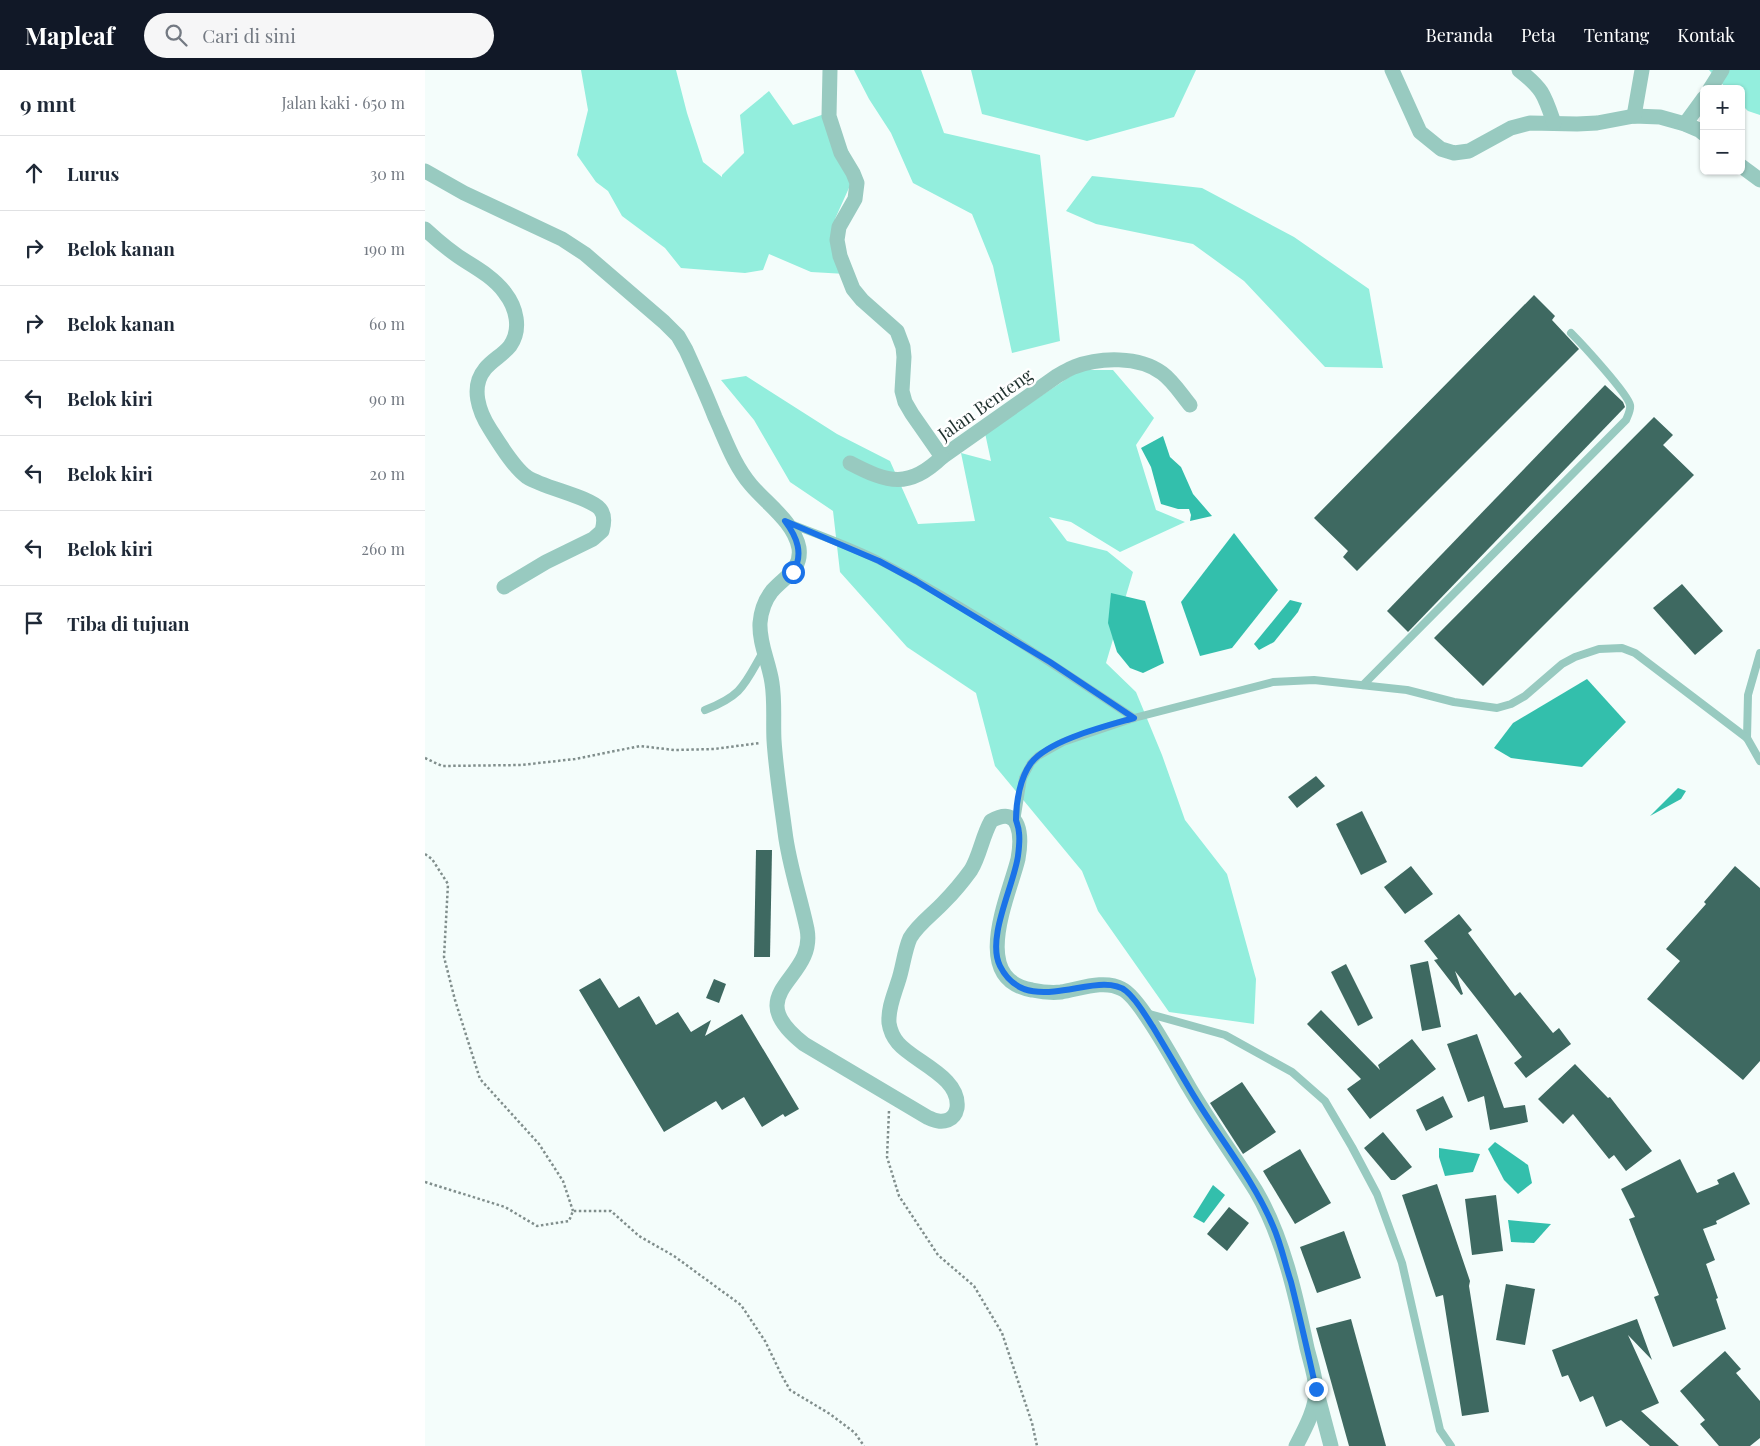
<!DOCTYPE html>
<html lang="id">
<meta charset="utf-8">
<style>
body{margin:0;font-family:"Playfair Display",serif;background:#f6f6f7;color:#1f2937}
.controls{position:absolute;right:15px;top:15px;display:grid;overflow:hidden;border-radius:8px;box-shadow:0 1px 4px #0004}
.controls button{width:45px;height:45px;display:grid;place-items:center;padding:0;border:0;border-bottom:1px solid #e0e1e3;background:#fff;color:#1f2937;font:25px sans-serif}
.stop{position:absolute;width:15px;height:15px;margin:-11px;border:4px solid #1a73e8;border-radius:50%;background:#fff}
.stop.end{background:#1a73e8;border-color:#fff;box-shadow:0 1px 5px #0008}
.list{margin:0;padding:0;list-style:none}
h2{display:flex;justify-content:space-between;align-items:center;height:65px;margin:0;padding:0 20px;font-size:21px}
h2 small{font-size:16px;font-weight:400;color:#747a83}
.list li{display:grid;grid-template-columns:32px 1fr auto;gap:15px;align-items:center;box-sizing:border-box;height:75px;padding:0 20px;border-top:1px solid #e0e1e3}
.list b{display:block;font-size:19px;white-space:nowrap}
.list em{font-size:16px;font-style:normal;color:#747a83}
.icon{flex:none;width:28px;height:28px;fill:none;stroke:currentColor;stroke-width:2;stroke-linecap:round;stroke-linejoin:round}
.map{position:relative;flex:none;width:1335px;height:1376px;overflow:hidden}
header{display:flex;align-items:center;gap:30px;box-sizing:border-box;height:70px;padding:0 25px;background:#111827;color:#fff}
header strong{font-size:24px}
nav{display:flex;gap:28px;margin-inline-start:auto;font-size:18px}
.search{width:350px;height:45px;background:#f6f6f7;display:flex;align-items:center;gap:12px;box-sizing:border-box;padding:0 18px;border-radius:28px;color:#747a83;font-size:19px}
main{display:flex}
aside{flex:1;background:#fff}
.map>svg:first-child{display:block}
.green{fill:#93eedd}
.water{fill:#33bfac}
.building{fill:#3e6961}
.lines{fill:none;stroke-linecap:round;stroke-linejoin:round}
.path{stroke:#808e8c;stroke-width:2.5;stroke-dasharray:2.5 2.5;stroke-linecap:butt}
.service{stroke:#98cac0;stroke-width:8}
.minor{stroke:#98cac0;stroke-width:15}
.route{stroke:#1a73e8;stroke-width:6}
.labels{text-anchor:middle;dominant-baseline:central;stroke-width:5;stroke-linejoin:round;paint-order:stroke}
.street-label{font-size:18px;fill:#1f312e;stroke:#fff}
</style>
<header>
<strong>Mapleaf</strong>
<div class="search"><svg class="icon" aria-label="search" viewBox="0 0 24 24"><circle cx="10" cy="10" r="6"/><path d="M15 15l6 6"/></svg>Cari di sini</div>
<nav><a>Beranda</a><a>Peta</a><a>Tentang</a><a>Kontak</a></nav>
</header>
<main>
<aside>
<h2>9 mnt<small>Jalan kaki · 650 m</small></h2>
<ul class="list">
<li><svg class="icon" aria-label="ahead" viewBox="0 0 24 24"><path d="M12 20V5M6 11l6-6 6 6"/></svg><div><b>Lurus</b></div><em>30 m</em></li>
<li><svg class="icon" aria-label="right" viewBox="0 0 24 24"><path d="M7 20v-9h11M14 6l5 5-5 5"/></svg><div><b>Belok kanan</b></div><em>190 m</em></li>
<li><svg class="icon" aria-label="right" viewBox="0 0 24 24"><path d="M7 20v-9h11M14 6l5 5-5 5"/></svg><div><b>Belok kanan</b></div><em>60 m</em></li>
<li><svg class="icon" aria-label="left" viewBox="0 0 24 24"><path d="M17 20v-9H6M10 6l-5 5 5 5"/></svg><div><b>Belok kiri</b></div><em>90 m</em></li>
<li><svg class="icon" aria-label="left" viewBox="0 0 24 24"><path d="M17 20v-9H6M10 6l-5 5 5 5"/></svg><div><b>Belok kiri</b></div><em>20 m</em></li>
<li><svg class="icon" aria-label="left" viewBox="0 0 24 24"><path d="M17 20v-9H6M10 6l-5 5 5 5"/></svg><div><b>Belok kiri</b></div><em>260 m</em></li>
<li><svg class="icon" aria-label="arrive" viewBox="0 0 24 24"><path d="M6 21V4h12l-3 4 3 4H6"/></svg><div><b>Tiba di tujuan</b></div></li>
</ul>
</aside>
<div class="map">
<svg width="1335" height="1376" viewBox="0 0 1335 1376">
<rect width="100%" height="100%" fill="#f4fdfb"/>
<g class="green">
<path d="M156,0h95l11,43 16,49 19,15v-2l22,-22 -4,-38 29,-24 24,34 37,-13 27,58 -22,49 11,55 -35,-2 -42,-18 -6,16 -18,3 -64,-5 -16,-20 -43,-32 -14,-25 -12,-9 -19,-27 11,-45z"/>
<path d="M429,0h67l23,63 96,22 20,186 -48,12 -19,-87 -21,-52 -59,-31 -22,-50 -22,-34z"/>
<path d="M546,0h225l-22,47 -87,24 -105,-27z"/>
<path d="M1284,0h51v45l-12,-4 -7,-7v-15h-14z"/>
<path d="M667,106l110,12 92,49 75,52 14,79 -58,-1 -81,-86 -51,-37 -97,-20 -30,-13z"/>
<path d="M655,300h33l41,48 -18,27 20,65 29,12 -65,30 -49,-30 -22,-5 18,24 40,10 26,21 -27,91 30,29 26,63 23,65 42,54 29,105 -2,45 -85,-12 -71,-101 -16,-40 -87,-105 -19,-73 -69,-46 -67,-75 -7,-61 -43,-29 -36,-62 -33,-40 25,-4 91,58 53,27 28,63 57,-3 -14,-68 30,8 -6,-28z"/>
</g>
<g class="water">
<path d="M738,366l7,21 11,10 12,27 19,22 -22,5 1,-6 -2,-6h-11l-17,-5 -10,-37 -10,-19z"/>
<path d="M809,463l44,57 -46,58 -32,8 -19,-54z"/>
<path d="M686,523l34,8 19,62 -21,10 -13,-5 -13,-16 -9,-29z"/>
<path d="M865,530l12,3 -4,9 -24,30 -15,8 -5,-6z"/>
<path d="M1162,609l39,43 -44,45 -71,-9 -17,-10 19,-25z"/>
<path d="M1253,718l8,3 -5,8 -31,17z"/>
<path d="M1070,1072l33,23 4,18 -14,11 -14,-14 -16,-31z"/>
<path d="M1014,1078l41,6 -7,18 -28,4 -6,-19z"/>
<path d="M788,1115l12,10 -21,28 -11,-6z"/>
<path d="M1083,1150l43,4 -17,19 -23,-1z"/>
</g>
<g class="building">
<path d="M1109,225l21,21 -3,4 27,29 -222,222 -14,-14 5,-6 -34,-33z"/>
<path d="M1180,315l18,17 2,5 -217,225 -21,-21z"/>
<path d="M1229,347l19,18 -10,10 31,30 -211,211 -49,-48z"/>
<path d="M1257,514l41,47 -28,24 -42,-47z"/>
<path d="M891,706l9,10 -28,22 -9,-11z"/>
<path d="M937,741l25,51 -26,13 -25,-51z"/>
<path d="M331,780h16l-2,107h-16z"/>
<path d="M986,796l22,28 -28,20 -21,-27z"/>
<path d="M1310,796l25,22v173l-17,19 -96,-81 33,-38 -14,-12 40,-45 -2,-2z"/>
<path d="M1034,844l13,16 -4,3 47,63 5,-4 33,41 6,-5 12,16 -45,34 -12,-15 8,-6 -67,-86 8,23 -2,1 -27,-35 4,-1 -14,-18z"/>
<path d="M1003,891l13,66 -19,4 -12,-66z"/>
<path d="M921,894l27,54 -15,8 -27,-54z"/>
<path d="M175,908l19,30 20,-12 17,29 22,-13 13,20 20,-12 -6,16 37,-22 57,95 -14,8 -2,-3 -21,13 -18,-30 -22,13 -6,-9 -52,31 -85,-142z"/>
<path d="M289,909l12,5 -7,19 -13,-5z"/>
<path d="M896,940l59,60 -2,-5 34,-26 24,30 -66,50 -23,-30 14,-10 -54,-55z"/>
<path d="M1052,964l27,74 21,-3 3,17 -38,8 -6,-34 -16,6 -21,-58z"/>
<path d="M1150,994l33,34 2,-1 42,54 -26,20 -12,-16 -5,4 -36,-45 -10,10 -25,-25z"/>
<path d="M817,1012l34,50 -33,22 -33,-51z"/>
<path d="M1018,1026l10,21 -27,14 -10,-21z"/>
<path d="M958,1062l29,35 -17,13h-4l-27,-32z"/>
<path d="M875,1079l31,54 -36,21 -32,-53z"/>
<path d="M1255,1089l17,34 22,-9 -2,-4 17,-8 16,32 -34,17 1,3 -14,5 12,31 -9,4 12,34 -2,1 10,30 -53,18 -19,-50 5,-2 -30,-76 6,-2 -14,-28z"/>
<path d="M1012,1114l33,97 -1,5 20,126 -27,4 -19,-121 -7,2 -34,-102z"/>
<path d="M1071,1125l7,56 -31,4 -7,-56z"/>
<path d="M804,1137l20,16 -22,28 -20,-17z"/>
<path d="M919,1161l17,47 -44,15 -17,-46z"/>
<path d="M1081,1214l29,5 -10,56 -29,-5z"/>
<path d="M926,1249l35,127h-37l-33,-118z"/>
<path d="M1212,1249l15,41 -24,-25 31,68 -18,8 38,35h-29l-29,-26 -15,7 -13,-31 -13,6 -12,-27 -6,2 -10,-27z"/>
<path d="M1300,1281l16,18 -5,4 24,28v37l-10,8h-31l-19,-22 5,-4 -25,-29z"/>
</g>
<g class="lines">
<g class="path">
<path d="M0,688l17,8 79,-1 54,-6 65,-13 34,4 40,-1 46,-6"/>
<path d="M0,784l7,5 16,25 -4,73 11,43 25,79 59,65 24,37 10,30"/>
<path d="M464,1041l-2,46 12,39 39,59 36,31 28,47 30,90 5,23"/>
<path d="M0,1112l80,25 32,19 32,-5 4,-10h38l28,25 35,20 67,49 24,36 17,35 8,14 40,24 25,19 9,13"/>
</g>
<g class="service">
<path d="M366,454c30,12 62,23 91,38 88,46 170,102 252,156"/>
<path d="M938,615l263,-265c2,-5 5,-10 4,-15 -2,-11 -48,-61 -59,-72"/>
<path d="M280,640c38,-15 39,-25 58,-58"/>
<path d="M1322,668l1,-43 12,-42"/>
<path d="M591,751l7,-43 8,-15 7,-7 25,-14 71,-24 139,-36 41,-2 93,10 47,12 43,6 14,-4 14,-8 37,-32 13,-7 24,-8 23,-1 13,5 112,85 13,23"/>
<path d="M721,943l79,22 67,37 33,29 27,46 25,47 25,69 38,167 11,16"/>
</g>
<g class="minor">
<path d="M405,0l-1,46 12,37 12,20 4,10 -2,16 -16,28 -2,13 3,16 13,33 9,11 35,31 6,16 1,10 -2,34 3,11 7,12 30,43 115,-81c6,-3 11,-7 17,-9 26,-10 65,-11 88,6 11,8 19,21 28,32"/>
<path d="M967,0l28,62 21,17 13,4 15,-2 42,-23 19,-5 47,1 20,-1 37,-7 26,1 25,7 14,6 5,4"/>
<path d="M1094,0c24,19 25,24 35,53"/>
<path d="M1285,19l12,-19"/>
<path d="M1209,46l8,-46"/>
<path d="M1260,54l19,-26"/>
<path d="M1316,96l19,14"/>
<path d="M0,101l39,22 98,46 23,15 79,68 14,14 8,14c10,22 20,44 29,67 11,24 19,48 36,68 16,19 43,37 48,63 3,22 -15,29 -27,43 -7,9 -11,20 -12,32 -1,21 9,39 12,60 3,19 1,38 2,57 2,31 7,62 11,92 4,33 15,64 22,97 10,52 -70,62 -3,115l123,73c7,3 13,6 21,3 5,-2 8,-7 9,-12 4,-31 -43,-46 -59,-65 -5,-6 -8,-13 -9,-20 -1,-15 5,-28 9,-41 5,-14 6,-30 12,-44 8,-14 23,-24 34,-36 9,-9 19,-21 27,-32 9,-15 11,-33 20,-49 30,-17 31,16 27,38 -9,37 -49,120 14,131 10,2 20,3 29,2 19,-3 43,-13 61,-3 18,8 55,78 67,98 21,36 45,69 67,104 27,46 40,105 51,157 3,12 8,27 9,40 1,19 -11,41 -20,58"/>
<path d="M0,159c13,12 27,24 42,33 13,8 29,18 38,31 11,14 17,36 5,53 -7,9 -18,14 -25,23 -15,18 -6,43 5,60 9,14 24,39 37,48 17,11 63,20 73,32 5,6 4,15 2,22l-9,8 -47,23 -42,25"/>
<path d="M425,393c38,20 59,26 92,-6"/>
<path d="M892,1323l14,53"/>
</g>
</g>
<g class="lines">
<path class="route" d="M368,502c11,-18 4,-35 -8,-51l94,40 37,20 134,81 84,56c-28,8 -85,22 -103,45 -11,15 -15,39 -15,57 1,4 3,8 3,13 1,7 0,15 -1,23 -4,29 -32,82 -18,110 27,55 97,2 126,25 11,9 19,24 27,36 12,20 23,39 35,59 27,47 64,90 85,140 8,18 12,38 18,56 9,36 17,71 25,107"/>
</g>
<g class="labels">
<g class="street-label">
<text transform="translate(560 334) rotate(-35)">Jalan Benteng</text>
</g>
</g>
</svg>
<div class="controls">
<button>+</button>
<button>−</button>
</div>
<div class="stop" style="left:368px;top:502px"></div>
<div class="stop end" style="left:891px;top:1319px"></div>
</div>
</main>
